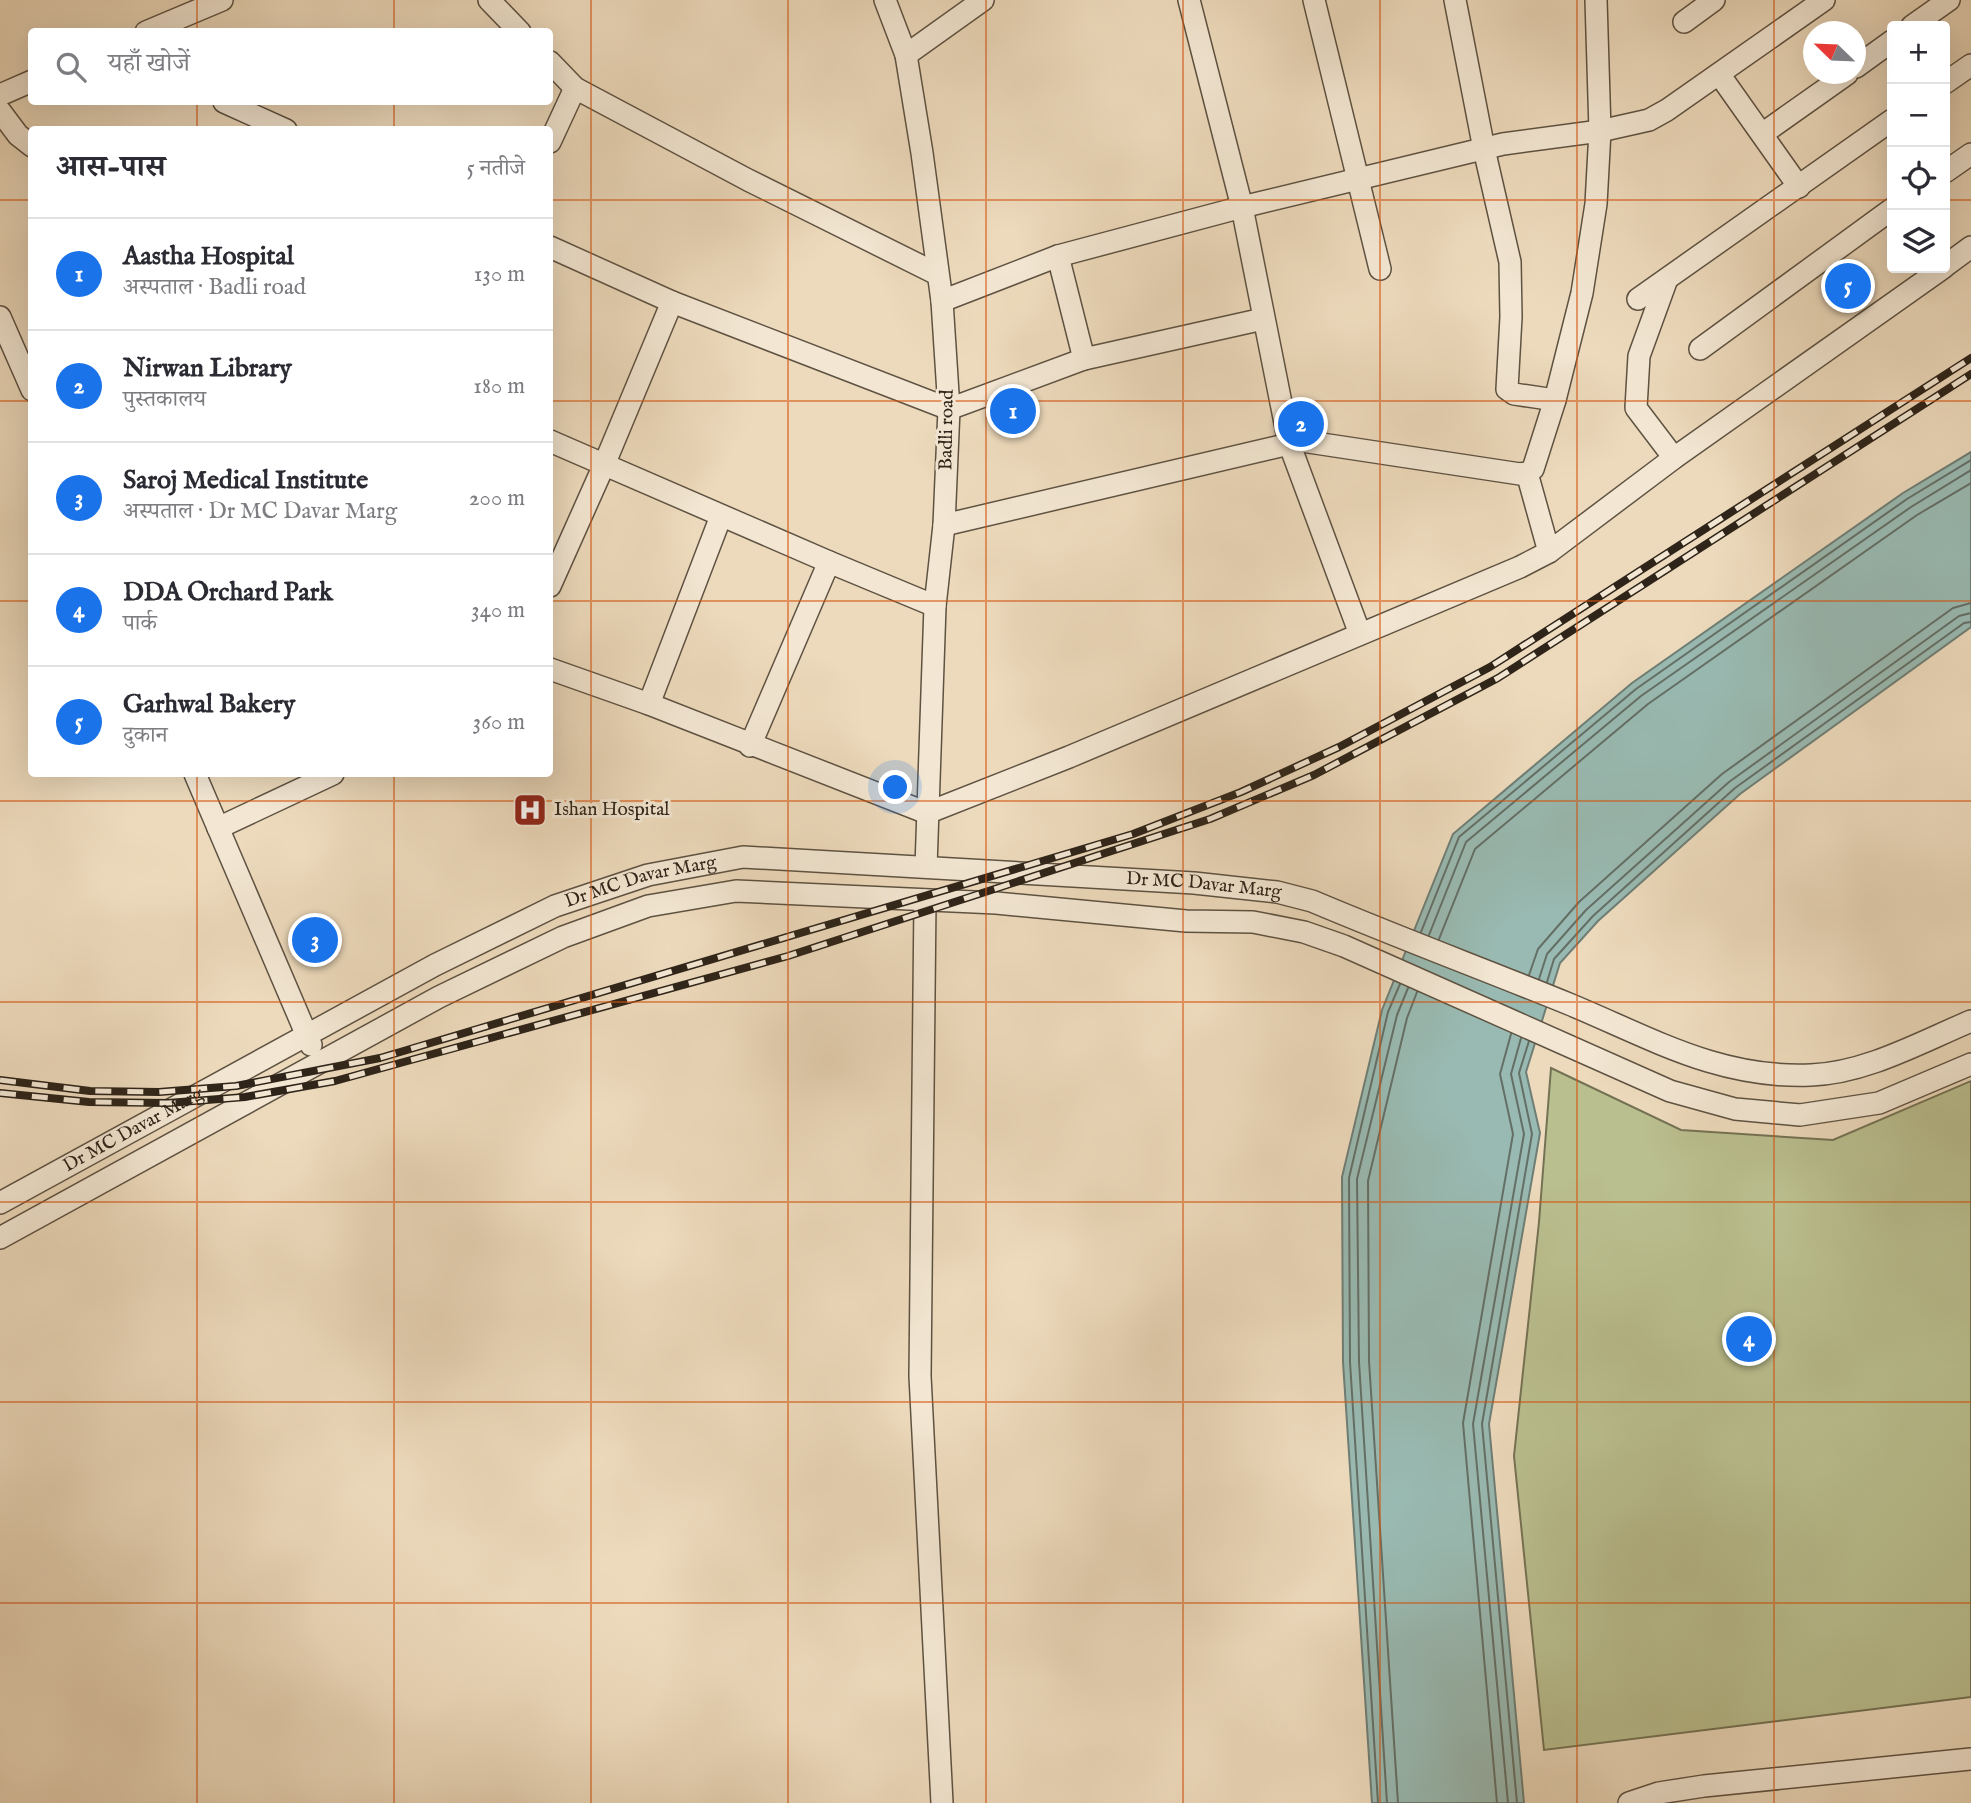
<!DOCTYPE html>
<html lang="hi">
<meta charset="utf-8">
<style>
body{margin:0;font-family:"IM FELL English","Noto Serif Devanagari",serif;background:#f2f2f3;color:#2b2b33}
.controls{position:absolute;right:21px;top:21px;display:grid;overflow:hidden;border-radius:7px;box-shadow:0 7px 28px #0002}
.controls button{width:63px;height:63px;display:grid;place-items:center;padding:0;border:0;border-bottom:2px solid #e1e1e2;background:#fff;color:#2b2b33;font:35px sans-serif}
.compass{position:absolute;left:1803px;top:21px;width:63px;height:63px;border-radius:50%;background:#fff;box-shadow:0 7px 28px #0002;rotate:293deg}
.you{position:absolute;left:896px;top:788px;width:24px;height:24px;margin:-18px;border:5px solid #fff;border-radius:50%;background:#1a73e8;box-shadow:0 0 0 10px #1a73e833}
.badge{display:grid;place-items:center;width:46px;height:46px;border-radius:50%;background:#1a73e8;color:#fff;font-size:23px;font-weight:700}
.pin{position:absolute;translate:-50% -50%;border:4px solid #fff;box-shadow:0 2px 7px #0006}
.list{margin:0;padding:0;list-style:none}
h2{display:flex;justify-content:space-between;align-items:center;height:91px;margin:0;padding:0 28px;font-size:30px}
h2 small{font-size:23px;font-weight:400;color:#7c7c81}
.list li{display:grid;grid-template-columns:46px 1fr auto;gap:21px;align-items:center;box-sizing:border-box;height:112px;padding:0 28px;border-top:2px solid #e1e1e2}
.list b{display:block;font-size:26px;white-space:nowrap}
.list p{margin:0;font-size:23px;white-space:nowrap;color:#7c7c81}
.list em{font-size:23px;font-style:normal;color:#7c7c81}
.icon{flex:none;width:38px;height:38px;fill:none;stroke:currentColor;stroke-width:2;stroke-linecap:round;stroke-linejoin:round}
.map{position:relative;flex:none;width:1971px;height:1803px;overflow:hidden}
.search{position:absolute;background:#fff;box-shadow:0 7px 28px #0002;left:28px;top:28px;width:525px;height:77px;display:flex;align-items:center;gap:18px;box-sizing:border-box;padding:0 24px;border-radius:7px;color:#7c7c81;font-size:26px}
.panel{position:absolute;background:#fff;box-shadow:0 7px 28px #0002;left:28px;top:126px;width:525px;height:651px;border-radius:7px}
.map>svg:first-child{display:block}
.green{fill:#babf8f;stroke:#747254;stroke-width:2}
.water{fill:#99bab2;stroke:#6e7e75;stroke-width:2}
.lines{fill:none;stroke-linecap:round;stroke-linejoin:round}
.shore{stroke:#646f66;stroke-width:2}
.minor-casing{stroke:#5e5242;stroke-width:24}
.minor{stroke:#f3e7d3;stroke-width:21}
.rail-casing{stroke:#2e2419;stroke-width:8}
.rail{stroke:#f3e7d3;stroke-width:5;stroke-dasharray:16;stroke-linecap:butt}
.grid{fill:none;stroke:#d5540d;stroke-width:2;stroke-opacity:0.55}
.labels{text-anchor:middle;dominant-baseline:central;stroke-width:6;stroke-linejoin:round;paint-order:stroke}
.street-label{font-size:19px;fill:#2e2419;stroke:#f3e7d3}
.poi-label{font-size:19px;fill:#2e2419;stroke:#f3e7d3;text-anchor:start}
</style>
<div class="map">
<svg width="1971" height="1803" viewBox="0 0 1971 1803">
<rect width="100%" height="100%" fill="#eddabc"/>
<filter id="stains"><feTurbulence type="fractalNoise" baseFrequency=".00286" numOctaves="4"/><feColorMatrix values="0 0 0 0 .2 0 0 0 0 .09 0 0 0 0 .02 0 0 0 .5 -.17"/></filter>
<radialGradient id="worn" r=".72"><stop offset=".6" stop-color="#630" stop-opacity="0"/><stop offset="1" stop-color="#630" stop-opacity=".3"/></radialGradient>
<path class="green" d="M1551,1068l130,62 152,10 138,-59v616l-427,53 -30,-294 25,-234z"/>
<path class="water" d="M1971,452v175l-231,167 -142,127 -38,42 -34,109 14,61 -51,291 35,379h-152l-29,-441 -1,-185 40,-167 71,-176 179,-151 271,-190z"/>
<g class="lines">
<g class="shore">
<path d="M1421,932l38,-95 177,-148 271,-190 64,-39"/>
<path d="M1429,935l37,-93 175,-146 270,-189 60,-37"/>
<path d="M1439,939l36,-90 173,-145 269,-189 54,-32"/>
<path d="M1529,975l9,-26 41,-47 143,-128 231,-166 18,-5"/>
<path d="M1539,979l8,-25 39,-44 143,-128 230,-166 12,-3"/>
<path d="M1547,982l7,-23 39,-43 142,-128 229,-165 7,-1"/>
<path d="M1378,1803l-28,-441 -1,-184 39,-166 12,-28"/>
<path d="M1387,1803l-28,-441 -2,-183 40,-164 11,-27"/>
<path d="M1398,1803l-29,-442 -1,-180 39,-163 10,-26"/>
<path d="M1497,1803l-34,-380 50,-289 -13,-60 11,-40"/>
<path d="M1508,1803l-35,-379 51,-290 -13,-60 10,-36"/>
<path d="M1517,1803l-35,-379 50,-290 -13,-61 10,-32"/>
</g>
<defs>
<g id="minor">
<path d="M489,0l31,32"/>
<path d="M885,0l21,55 16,98 20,148 7,108 -5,116 -9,81 -9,261"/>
<path d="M1189,0l53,207 47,236 71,191"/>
<path d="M1314,0l66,269"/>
<path d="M1455,0l29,149 26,113 1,55 -4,72 7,5 41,6"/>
<path d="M1684,22l30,-22"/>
<path d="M1912,26l37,-26"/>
<path d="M146,32l76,-32"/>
<path d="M906,55l77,-55"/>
<path d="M550,62l25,26 173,92 189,94"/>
<path d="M1856,67l36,-26"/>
<path d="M1719,74l80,113"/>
<path d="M1945,83l26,-18"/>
<path d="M0,95l32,-14"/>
<path d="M224,102l62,28"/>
<path d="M0,111l18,24 14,11"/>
<path d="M1762,134l85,-60"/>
<path d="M550,142l25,-54"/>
<path d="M1945,172l26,-18"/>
<path d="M550,247l122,55 277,107 135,-50 179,-40"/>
<path d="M1058,256l26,103"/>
<path d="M1945,266l26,-19"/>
<path d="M1667,279l-28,77 -3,52 38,50"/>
<path d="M1638,299l254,-179"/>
<path d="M942,301l116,-45 184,-49 261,-63 97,-13 49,-11 18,-10 157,-110"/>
<path d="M0,317l32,73"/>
<path d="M1700,349l192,-140"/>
<path d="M550,441l279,121 106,44"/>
<path d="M1527,473l22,79"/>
<path d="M944,525l358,-84 218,33 7,-1 6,-4 22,-69 27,-107 14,-89 4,-73 -4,-131"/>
<path d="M550,586l54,-121 68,-163"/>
<path d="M550,669l99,35 278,109 142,-56 451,-190 29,-15 125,-94 269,-190"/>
<path d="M649,704l72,-188"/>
<path d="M750,746l79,-184"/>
<path d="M195,774l116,271"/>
<path d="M218,828l115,-54"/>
<path d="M925,900l-5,476 22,427"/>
<path id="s1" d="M0,1203l435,-238 120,-59 93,-31 95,-18 451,26 83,9 35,9c85,36 171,68 257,103 82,34 150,75 242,71 55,-2 110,-33 160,-54"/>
<path d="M0,1238l439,-241 124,-60 85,-31 88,-15 260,12 190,18 67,1 51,10 40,14 326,145 65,18 65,6 79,-12 92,-39"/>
<path d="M1629,1803l30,-10 45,-7 267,-27"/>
</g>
</defs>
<use href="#minor" class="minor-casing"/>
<use href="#minor" class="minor"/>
<defs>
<g id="rail">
<path d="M0,1080l90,11 69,1 77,-6 144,-28 753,-224 108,-42 98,-45 151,-80 481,-309"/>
<path d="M0,1093l89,9 79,1 77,-6 90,-16 453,-125 422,-137 104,-44 184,-97 473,-304"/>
</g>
</defs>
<use href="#rail" class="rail-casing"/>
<use href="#rail" class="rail"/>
</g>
<path class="grid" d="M197,0v32M394,0v32M591,0v1803M788,0v1803M986,0v1803M1183,0v1803M1380,0v1803M1577,0v1803M1774,0v1803M197,102v28M394,102v28M0,200h32M550,200h1342M1945,200h26M0,401h32M550,401h1421M0,601h32M550,601h1421M197,774v1029M394,774v1029M0,801h1971M0,1002h1971M0,1202h1971M0,1402h1971M0,1603h1971"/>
<defs>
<symbol id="hospital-square" viewBox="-11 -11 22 22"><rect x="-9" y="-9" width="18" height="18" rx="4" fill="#8f2418" stroke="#f3e7d3"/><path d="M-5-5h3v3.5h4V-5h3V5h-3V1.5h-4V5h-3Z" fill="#fff"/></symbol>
</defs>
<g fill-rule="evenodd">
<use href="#hospital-square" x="511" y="791" width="38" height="38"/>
</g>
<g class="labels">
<g class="street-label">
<text transform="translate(947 430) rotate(-89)">Badli road</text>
<text stroke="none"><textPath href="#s1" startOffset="719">Dr MC Davar Marg</textPath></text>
<text stroke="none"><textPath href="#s1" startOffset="1286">Dr MC Davar Marg</textPath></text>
<text stroke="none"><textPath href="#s1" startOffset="152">Dr MC Davar Marg</textPath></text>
</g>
<g class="poi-label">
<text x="554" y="810">Ishan Hospital</text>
</g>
</g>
<rect width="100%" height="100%" filter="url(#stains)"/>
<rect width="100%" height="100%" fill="url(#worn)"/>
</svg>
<div class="controls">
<button>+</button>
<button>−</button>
<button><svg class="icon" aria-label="locate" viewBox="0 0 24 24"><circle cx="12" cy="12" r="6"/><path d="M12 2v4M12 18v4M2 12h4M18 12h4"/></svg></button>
<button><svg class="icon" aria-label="layers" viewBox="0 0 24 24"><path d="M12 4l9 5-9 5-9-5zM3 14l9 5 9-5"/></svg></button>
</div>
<svg class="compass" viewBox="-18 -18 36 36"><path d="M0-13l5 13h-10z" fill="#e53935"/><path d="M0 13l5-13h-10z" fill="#7c7c81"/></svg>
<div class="you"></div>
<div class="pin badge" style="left:1013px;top:411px">1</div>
<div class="pin badge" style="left:1301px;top:424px">2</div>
<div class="pin badge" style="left:315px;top:940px">3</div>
<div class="pin badge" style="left:1749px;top:1339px">4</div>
<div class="pin badge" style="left:1848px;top:286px">5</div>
<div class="search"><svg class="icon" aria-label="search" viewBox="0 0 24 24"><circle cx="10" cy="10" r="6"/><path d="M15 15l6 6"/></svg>यहाँ खोजें</div>
<section class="panel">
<h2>आस-पास<small>5 नतीजे</small></h2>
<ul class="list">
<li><span class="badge">1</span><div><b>Aastha Hospital</b><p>अस्पताल · Badli road</p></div><em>130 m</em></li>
<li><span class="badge">2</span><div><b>Nirwan Library</b><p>पुस्तकालय</p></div><em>180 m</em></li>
<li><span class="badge">3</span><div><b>Saroj Medical Institute</b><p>अस्पताल · Dr MC Davar Marg</p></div><em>200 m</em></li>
<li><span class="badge">4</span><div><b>DDA Orchard Park</b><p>पार्क</p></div><em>340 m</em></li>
<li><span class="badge">5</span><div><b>Garhwal Bakery</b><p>दुकान</p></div><em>360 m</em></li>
</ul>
</section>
</div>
